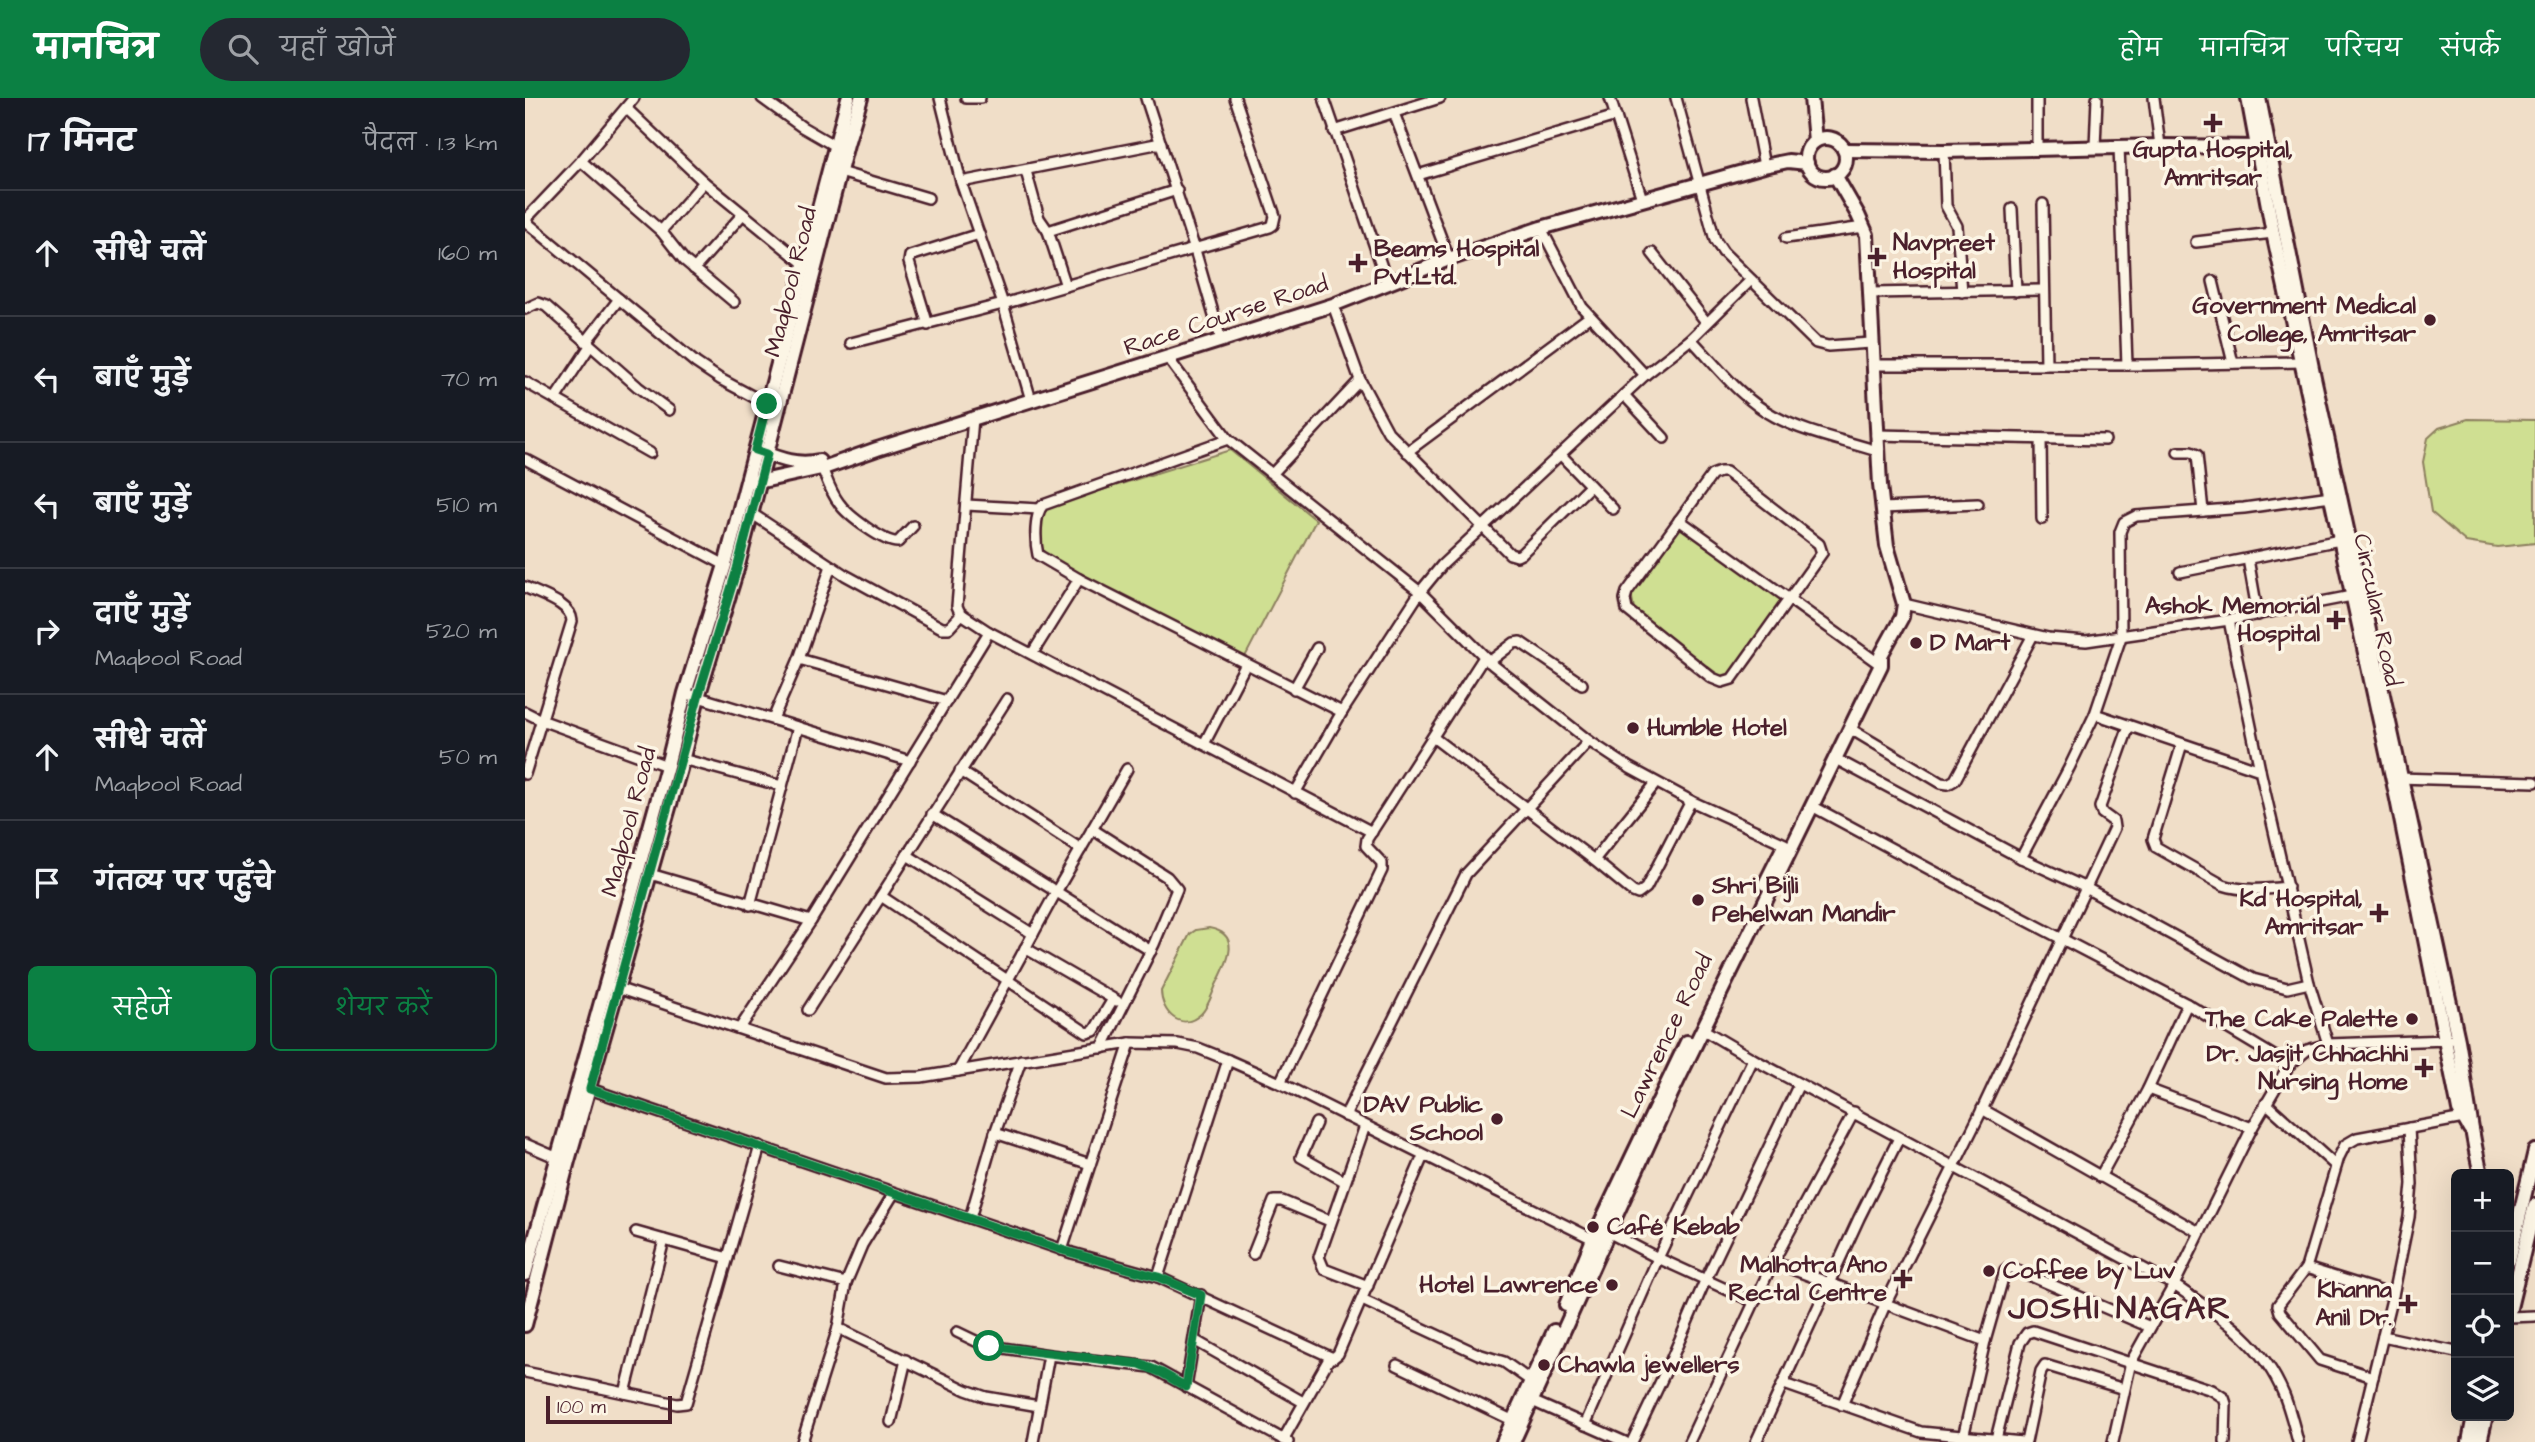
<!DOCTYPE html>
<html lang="hi">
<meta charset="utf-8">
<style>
body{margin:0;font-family:"Architects Daughter","Playpen Sans Deva",sans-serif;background:#242831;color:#f1f3f6}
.controls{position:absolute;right:21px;bottom:21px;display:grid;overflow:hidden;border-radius:10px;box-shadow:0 7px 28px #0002}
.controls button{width:63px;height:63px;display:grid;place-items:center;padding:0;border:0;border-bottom:2px solid #363941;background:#171b24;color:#f1f3f6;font:35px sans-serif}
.scale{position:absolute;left:21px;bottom:18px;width:126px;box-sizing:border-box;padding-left:7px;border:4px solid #4a1f2b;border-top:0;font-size:19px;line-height:24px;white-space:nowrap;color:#4a1f2b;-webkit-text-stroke:5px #fcf5e5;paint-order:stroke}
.stop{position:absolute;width:21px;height:21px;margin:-16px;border:5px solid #0b8043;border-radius:50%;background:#fff}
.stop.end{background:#0b8043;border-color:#fff;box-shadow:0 2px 7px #0008}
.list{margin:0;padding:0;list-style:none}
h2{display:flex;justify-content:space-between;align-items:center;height:91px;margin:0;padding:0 28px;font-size:30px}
h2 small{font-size:23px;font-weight:400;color:#9ea1a6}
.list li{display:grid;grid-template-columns:46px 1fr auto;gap:21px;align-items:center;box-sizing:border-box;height:126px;padding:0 28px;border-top:2px solid #363941}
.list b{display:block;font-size:26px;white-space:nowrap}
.list p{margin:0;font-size:23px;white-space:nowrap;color:#9ea1a6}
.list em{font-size:23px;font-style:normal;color:#9ea1a6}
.actions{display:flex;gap:14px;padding:21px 28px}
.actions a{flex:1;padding:16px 0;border:2px solid #0b8043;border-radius:10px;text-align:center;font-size:24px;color:#0b8043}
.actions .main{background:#0b8043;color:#fff}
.icon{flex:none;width:38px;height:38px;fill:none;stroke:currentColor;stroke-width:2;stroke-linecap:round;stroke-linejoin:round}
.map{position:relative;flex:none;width:2010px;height:1344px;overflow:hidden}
header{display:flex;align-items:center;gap:42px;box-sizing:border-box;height:98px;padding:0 35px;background:#0b8043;color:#fff}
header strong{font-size:33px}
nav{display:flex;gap:38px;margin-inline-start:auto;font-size:24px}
.search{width:490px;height:63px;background:#242831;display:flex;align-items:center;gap:18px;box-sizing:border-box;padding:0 24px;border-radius:38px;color:#9ea1a6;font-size:26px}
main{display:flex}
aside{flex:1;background:#171b24}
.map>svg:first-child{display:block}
.green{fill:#cfdf92;stroke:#8c7f5e;stroke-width:2}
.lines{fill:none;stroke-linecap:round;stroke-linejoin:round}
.street-casing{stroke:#4a1f2b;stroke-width:14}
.secondary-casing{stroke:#4a1f2b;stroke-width:18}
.street{stroke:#fcf5e5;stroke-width:9}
.secondary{stroke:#fcf5e5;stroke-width:12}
.route{stroke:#0b8043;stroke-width:9}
.poi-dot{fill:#4a1f2b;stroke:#fcf5e5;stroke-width:2.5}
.labels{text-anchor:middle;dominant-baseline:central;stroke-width:7;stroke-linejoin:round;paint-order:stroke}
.poi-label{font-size:24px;font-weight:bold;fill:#4a1f2b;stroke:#fcf5e5;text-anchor:end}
.street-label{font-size:24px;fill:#4a1f2b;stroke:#fcf5e5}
.district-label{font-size:32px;font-weight:bold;letter-spacing:2px;fill:#4a1f2b;stroke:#fcf5e5}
</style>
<header>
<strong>मानचित्र</strong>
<div class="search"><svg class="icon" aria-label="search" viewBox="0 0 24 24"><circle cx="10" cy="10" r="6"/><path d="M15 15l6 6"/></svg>यहाँ खोजें</div>
<nav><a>होम</a><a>मानचित्र</a><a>परिचय</a><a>संपर्क</a></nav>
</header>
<main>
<aside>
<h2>17 मिनट<small>पैदल · 1.3 km</small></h2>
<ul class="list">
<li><svg class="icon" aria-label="ahead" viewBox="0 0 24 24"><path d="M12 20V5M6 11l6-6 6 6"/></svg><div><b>सीधे चलें</b></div><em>160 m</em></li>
<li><svg class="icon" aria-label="left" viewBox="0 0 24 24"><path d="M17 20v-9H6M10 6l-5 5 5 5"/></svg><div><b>बाएँ मुड़ें</b></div><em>70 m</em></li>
<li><svg class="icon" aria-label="left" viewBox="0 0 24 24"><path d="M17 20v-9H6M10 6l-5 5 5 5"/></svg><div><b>बाएँ मुड़ें</b></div><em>510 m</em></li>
<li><svg class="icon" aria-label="right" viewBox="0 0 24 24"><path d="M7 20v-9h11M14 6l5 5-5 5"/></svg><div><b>दाएँ मुड़ें</b><p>Maqbool Road</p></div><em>520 m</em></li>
<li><svg class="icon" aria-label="ahead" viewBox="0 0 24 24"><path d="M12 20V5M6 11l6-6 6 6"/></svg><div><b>सीधे चलें</b><p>Maqbool Road</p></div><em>50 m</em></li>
<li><svg class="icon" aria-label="arrive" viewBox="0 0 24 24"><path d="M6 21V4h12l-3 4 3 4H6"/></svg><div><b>गंतव्य पर पहुँचे</b></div></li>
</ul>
<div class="actions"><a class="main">सहेजें</a><a>शेयर करें</a></div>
</aside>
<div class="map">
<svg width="2010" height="1344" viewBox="0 0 2010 1344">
<rect width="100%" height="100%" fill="#f0dec8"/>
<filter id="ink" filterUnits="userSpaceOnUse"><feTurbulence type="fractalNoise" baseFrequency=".0143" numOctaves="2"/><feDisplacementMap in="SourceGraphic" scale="14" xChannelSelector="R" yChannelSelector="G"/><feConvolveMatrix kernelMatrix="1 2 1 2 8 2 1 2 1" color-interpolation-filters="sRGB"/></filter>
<g filter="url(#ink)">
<g class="green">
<path d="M1943,321l67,1v123l-38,4 -31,-5 -35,-30 -8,-50 5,-24 11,-10z"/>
<path d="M705,352l86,70 -71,137 -203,-101 -1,-47z"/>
<path d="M1155,428l103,73 -57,81 -91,-66 -4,-21z"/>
<path d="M684,830c35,6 17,37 7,57 -4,9 -8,23 -15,29 -20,19 -40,-2 -40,-23l29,-57 6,-4z"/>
</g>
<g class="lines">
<defs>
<g id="street">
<path d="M237,0l40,29 33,19"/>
<path d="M415,0l21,84 42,122 28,96"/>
<path d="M441,0h14"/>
<path d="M621,0l49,152 26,90"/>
<path d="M799,0l63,184"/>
<path d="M1085,0l32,101"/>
<path d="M1151,0l39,142 8,12 93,91 12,3 43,-3"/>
<path d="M1226,0l13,68"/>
<path d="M1629,0l6,48"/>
<path d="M101,10l78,74 99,81"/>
<path d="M869,15l55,146"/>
<path d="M809,33l106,-33"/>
<path d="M1594,48l8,219"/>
<path d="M1570,49l2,-49"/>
<path d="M1512,50v-50"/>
<path d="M1419,53l2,55 11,20 5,66"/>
<path d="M56,63l80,70 43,-49"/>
<path d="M501,73l13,47 9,13 129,-41"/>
<path d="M315,74l88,26"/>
<path d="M893,77l198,-59"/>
<path d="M436,84l200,-39"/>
<path d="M1518,106l3,161"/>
<path d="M1487,111l4,82"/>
<path d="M0,122l56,-59 53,-63"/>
<path d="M0,123l171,142 24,16 47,25"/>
<path d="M1016,130l41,79 63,68"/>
<path d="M136,133l23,29 50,42"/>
<path d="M523,133l18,55"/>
<path d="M1261,140l78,-11"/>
<path d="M1671,144l77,-9"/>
<path d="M1127,155l55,70"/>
<path d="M169,171l49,-55"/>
<path d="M1688,183l20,82"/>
<path d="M1345,195l173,-3"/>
<path d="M808,207l27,75 28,52 122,122 7,2 4,-2 69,-68"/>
<path d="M0,211l13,-6 8,3 92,81 31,23"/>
<path d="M403,227l-19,-63 1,-6 69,-22"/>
<path d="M1166,241c25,26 50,60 83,77 31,17 69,24 103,35"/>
<path d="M61,244l33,-43"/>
<path d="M326,245l152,-39 267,-77 3,-2 2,-9 -40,-118"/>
<path d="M642,259l61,82 192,153 73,73 96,76 41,27 61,33 94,43"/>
<path d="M1348,267h272l156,-3"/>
<path d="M0,284l125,71"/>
<path d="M1099,297l40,43"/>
<path d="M30,301l35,-53"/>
<path d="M1351,337l229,5"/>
<path d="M703,341l-185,66c-9,9 -8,37 -5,50l41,24 263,133"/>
<path d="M1516,341l1,80"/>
<path d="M882,354l182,-135"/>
<path d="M1653,354h13l6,3 6,56"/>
<path d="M1036,357l52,54"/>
<path d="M0,361l200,106"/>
<path d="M297,370c5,12 9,25 17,35 8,12 45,40 59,39l15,-16"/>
<path d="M1195,374h6l93,72 3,9 -90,126 -10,3 -10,-4 -85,-68 -2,-11 2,-7 85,-117z"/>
<path d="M748,375l87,-93"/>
<path d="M441,407l73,4"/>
<path d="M1357,410l96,-4"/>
<path d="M226,415l94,62 97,53h7l13,-14"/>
<path d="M1154,422l202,145"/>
<path d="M1723,461l10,56"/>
<path d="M1655,474l160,-32"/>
<path d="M0,489c15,8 46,16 47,34l-47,153"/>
<path d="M1379,506l144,34 38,3 143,-21 128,-25"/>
<path d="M1704,522l31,150 49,213 19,61"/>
<path d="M464,534l383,200"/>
<path d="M507,556l47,-75"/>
<path d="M274,561l148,42"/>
<path d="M964,564l25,-19 6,-1 62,42"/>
<path d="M769,591l23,-41"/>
<path d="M160,595l225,68"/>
<path d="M0,614l16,8 126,46"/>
<path d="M1570,616l165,56"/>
<path d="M248,621l26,-60 32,-93"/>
<path d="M1324,630l92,55 7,1 7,-4 78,-145"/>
<path d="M909,640l160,122 39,32 5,2 8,-6 45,-87"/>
<path d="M679,646l42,-80"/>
<path d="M1657,646l-29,95 3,8 67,38c22,7 42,4 65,2"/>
<path d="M1309,660l187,100 63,29 169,92 34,9 22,-5"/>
<path d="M157,661l100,27"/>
<path d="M435,673l121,78"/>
<path d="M1872,680l138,4"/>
<path d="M770,695l47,-81 78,-120 22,-27 203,-190 46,-36 60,-59"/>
<path d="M1287,708l162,87 213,111 102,61"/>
<path d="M407,716l219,137"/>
<path d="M567,731l75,48 10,12 -23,55 -52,104"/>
<path d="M382,757l126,79"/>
<path d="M1496,760l48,-90 26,-54 26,-77 -1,-105 4,-10 12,-6 108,-8 87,-12"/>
<path d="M1069,762l62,-77"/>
<path d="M125,776l161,47"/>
<path d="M356,798l206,137 7,-2 19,-32"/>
<path d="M225,807l48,-178"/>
<path d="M500,850l92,53"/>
<path d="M89,889l272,91 35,-1 209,-34 48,1 20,4 30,12 52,23 313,156"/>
<path d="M283,912l199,-311"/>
<path d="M215,930l71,-107 178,-289 -29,-19 -3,-7 16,-188"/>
<path d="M1177,931l51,30 421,226c46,31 88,56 110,110 6,15 10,31 14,47"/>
<path d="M433,973l98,-179 71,-123"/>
<path d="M755,985l102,-213v-7l-16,-17 1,-7 117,-182"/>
<path d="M65,991l482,164 86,24 175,81 5,-4 85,-198"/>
<path d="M1623,991l104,39"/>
<path d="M1741,1005l70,63"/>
<path d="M1457,1011l217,123"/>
<path d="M820,1018l121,-242 123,-133"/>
<path d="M791,1025l-15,34 43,24"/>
<path d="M840,1028l-46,131 5,12 44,17"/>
<path d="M470,1035l95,31"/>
<path d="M0,1046l35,15"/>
<path d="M1575,1079l48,-88 39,-85"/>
<path d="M445,1120l25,-85 26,-73"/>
<path d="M111,1134l92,26"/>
<path d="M1083,1134l50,26 96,44"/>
<path d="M537,1152l68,-207"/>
<path d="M728,1156l21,-53h8l48,20"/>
<path d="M1248,1164l212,79 -23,101"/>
<path d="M254,1168l67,17"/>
<path d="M1781,1170l87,27"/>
<path d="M633,1179l70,-217"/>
<path d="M837,1202l116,54 26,8 27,19"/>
<path d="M1984,1219l26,-1"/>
<path d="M313,1230l128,62 20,7 53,9"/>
<path d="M432,1234l27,13 65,10"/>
<path d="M1858,1238l73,16"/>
<path d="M669,1242l109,62"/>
<path d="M1460,1243l20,-70 5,-4 140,60"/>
<path d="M872,1267l119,57"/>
<path d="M0,1274l152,32 9,-1 74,-257"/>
<path d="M1848,1279l-53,-17 -40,-48 -2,-7 28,-37 33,-111 6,-12 12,-7 112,-21"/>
<path d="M1259,1286l137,48 101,10"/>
<path d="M661,1289l15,-92"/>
<path d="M100,1295l39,-153"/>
<path d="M1007,1303l93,41"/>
<path d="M1317,1307l43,-100 94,-189 135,-288 -1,-7 -11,-8 -2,-6 29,-81"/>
<path d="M366,1324l15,-62"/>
<path d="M1060,1327l73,-167 95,-199"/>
<path d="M1471,1341l24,-96 7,-10 6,-2 179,59 12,8 2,6 -1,38"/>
<path d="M758,1342l47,-83"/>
<path d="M277,1344l36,-114 8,-45 16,-38 32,-52"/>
<path d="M508,1344l16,-87 102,12 137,75"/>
<path d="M1107,1344l39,-82 34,-79 94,-197"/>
<path d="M1164,1344l84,-180 81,-150"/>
<path d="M1231,1344l103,-224 40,-80"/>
<path d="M1501,1344l15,-71 4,-6 79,24"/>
<path d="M1588,1344l18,-80 43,-77 78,-157 37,-63 18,-15 21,-6 121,-4"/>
<path d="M1832,1344l36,-147 16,-78 3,-33 -3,-56"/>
</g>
<g id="secondary">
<path d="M1286,0l4,43"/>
<path d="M1723,0l25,135 124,566 62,311 11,19"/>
<path d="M1734,0l53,270 146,672c8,45 12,90 23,134"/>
<circle cx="1301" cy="60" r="20"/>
<path d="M1319,52l100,1 216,-5 103,1"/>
<path d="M234,353c21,8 38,15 60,10"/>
<path d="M226,383l7,1 68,-15 51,-18 456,-144 116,-46 92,-31 223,-62 24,-5 19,2"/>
<path d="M1240,786l18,-36"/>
<path d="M1984,1162l26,-109"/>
<path d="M0,1176l142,-508 18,-73 40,-128 123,-467"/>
<path d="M1041,1207l27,-66 94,-197"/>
<path d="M1984,1214l26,-107"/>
<path d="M0,1227l43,-164 112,-392 18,-72 39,-128 110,-425 14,-46"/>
<path d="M978,1344l51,-111"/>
<path d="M988,1344l159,-350 209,-427v-10l21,-38 2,-13 -17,-58 -7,-61 -13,-250 -9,-20 -23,-40"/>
<path d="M1944,1344l5,-26"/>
<path d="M1955,1344l6,-26"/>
</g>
</defs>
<use href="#street" class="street-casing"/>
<use href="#secondary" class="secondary-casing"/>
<use href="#street" class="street"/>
<use href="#secondary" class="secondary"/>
</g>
</g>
<g class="lines" filter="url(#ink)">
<path class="route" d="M242,306l-12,46 12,4 -30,115 -39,128 -108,392 472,161 96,27 43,18 -15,92 -24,-14 -22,-9 -151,-18"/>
</g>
<g class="poi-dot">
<path d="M1684.5 14.5h7v7h7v7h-7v7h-7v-7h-7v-7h7z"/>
<path d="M1348.5 148.5h7v7h7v7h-7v7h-7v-7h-7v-7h7z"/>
<path d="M829.5 154.5h7v7h7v7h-7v7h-7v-7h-7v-7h7z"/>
<circle cx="1905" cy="222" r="7"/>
<path d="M1807.5 511.5h7v7h7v7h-7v7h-7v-7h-7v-7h7z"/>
<circle cx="1391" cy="545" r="7"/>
<circle cx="1108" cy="630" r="7"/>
<circle cx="1173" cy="802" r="7"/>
<path d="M1850.5 804.5h7v7h7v7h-7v7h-7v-7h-7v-7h7z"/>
<circle cx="1887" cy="921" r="7"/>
<path d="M1895.5 959.5h7v7h7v7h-7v7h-7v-7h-7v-7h7z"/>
<circle cx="972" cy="1021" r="7"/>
<circle cx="1068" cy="1129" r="7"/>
<circle cx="1464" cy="1173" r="7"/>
<path d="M1374.5 1170.5h7v7h7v7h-7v7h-7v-7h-7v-7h7z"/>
<circle cx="1087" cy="1187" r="7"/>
<path d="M1879.5 1195.5h7v7h7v7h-7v7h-7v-7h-7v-7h7z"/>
<circle cx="1019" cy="1267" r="7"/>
</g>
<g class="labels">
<g class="poi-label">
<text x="1688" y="52" text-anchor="middle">Gupta Hospital,<tspan x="1688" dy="28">Amritsar</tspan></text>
<text x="1368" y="145" text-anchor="start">Navpreet<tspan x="1368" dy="28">Hospital</tspan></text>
<text x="849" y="151" text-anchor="start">Beams Hospital<tspan x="849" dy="28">Pvt.Ltd.</tspan></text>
<text x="1891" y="208">Government Medical<tspan x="1891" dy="28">College, Amritsar</tspan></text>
<text x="1795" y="508">Ashok Memorial<tspan x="1795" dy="28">Hospital</tspan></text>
<text x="1405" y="545" text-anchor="start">D Mart</text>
<text x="1122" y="630" text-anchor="start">Humble Hotel</text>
<text x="1187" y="788" text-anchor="start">Shri Bijli<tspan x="1187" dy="28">Pehelwan Mandir</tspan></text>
<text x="1838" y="801">Kd Hospital,<tspan x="1838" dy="28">Amritsar</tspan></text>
<text x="1873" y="921">The Cake Palette</text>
<text x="1883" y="956">Dr. Jasjit Chhachhi<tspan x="1883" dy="28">Nursing Home</tspan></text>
<text x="958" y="1007">DAV Public<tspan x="958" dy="28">School</tspan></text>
<text x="1082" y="1129" text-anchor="start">Café Kebab</text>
<text x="1362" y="1167">Malhotra Ano<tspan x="1362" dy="28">Rectal Centre</tspan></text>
<text x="1478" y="1173" text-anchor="start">Coffee by Luv</text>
<text x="1073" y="1187">Hotel Lawrence</text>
<text x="1867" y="1192">Khanna<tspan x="1867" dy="28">Anil Dr.</tspan></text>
<text x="1033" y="1267" text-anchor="start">Chawla jewellers</text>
</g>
<g class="street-label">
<text transform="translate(266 184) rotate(-76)">Maqbool Road</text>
<text transform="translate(701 218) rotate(-18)">Race Course Road</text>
<text transform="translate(1852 512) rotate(78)">Circular Road</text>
<text transform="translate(104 724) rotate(-75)">Maqbool Road</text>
<text transform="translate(1142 938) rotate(-64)">Lawrence Road</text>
</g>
<g class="district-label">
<text x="1595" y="1210">JOSHI NAGAR</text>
</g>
</g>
</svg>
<div class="controls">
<button>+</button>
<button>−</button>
<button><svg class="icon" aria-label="locate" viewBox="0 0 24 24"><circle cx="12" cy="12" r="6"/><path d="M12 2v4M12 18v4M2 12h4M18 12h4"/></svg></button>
<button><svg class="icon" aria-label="layers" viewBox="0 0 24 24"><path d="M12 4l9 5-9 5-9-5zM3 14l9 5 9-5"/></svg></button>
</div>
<div class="scale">100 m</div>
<div class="stop" style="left:464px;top:1248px"></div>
<div class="stop end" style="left:242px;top:306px"></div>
</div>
</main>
